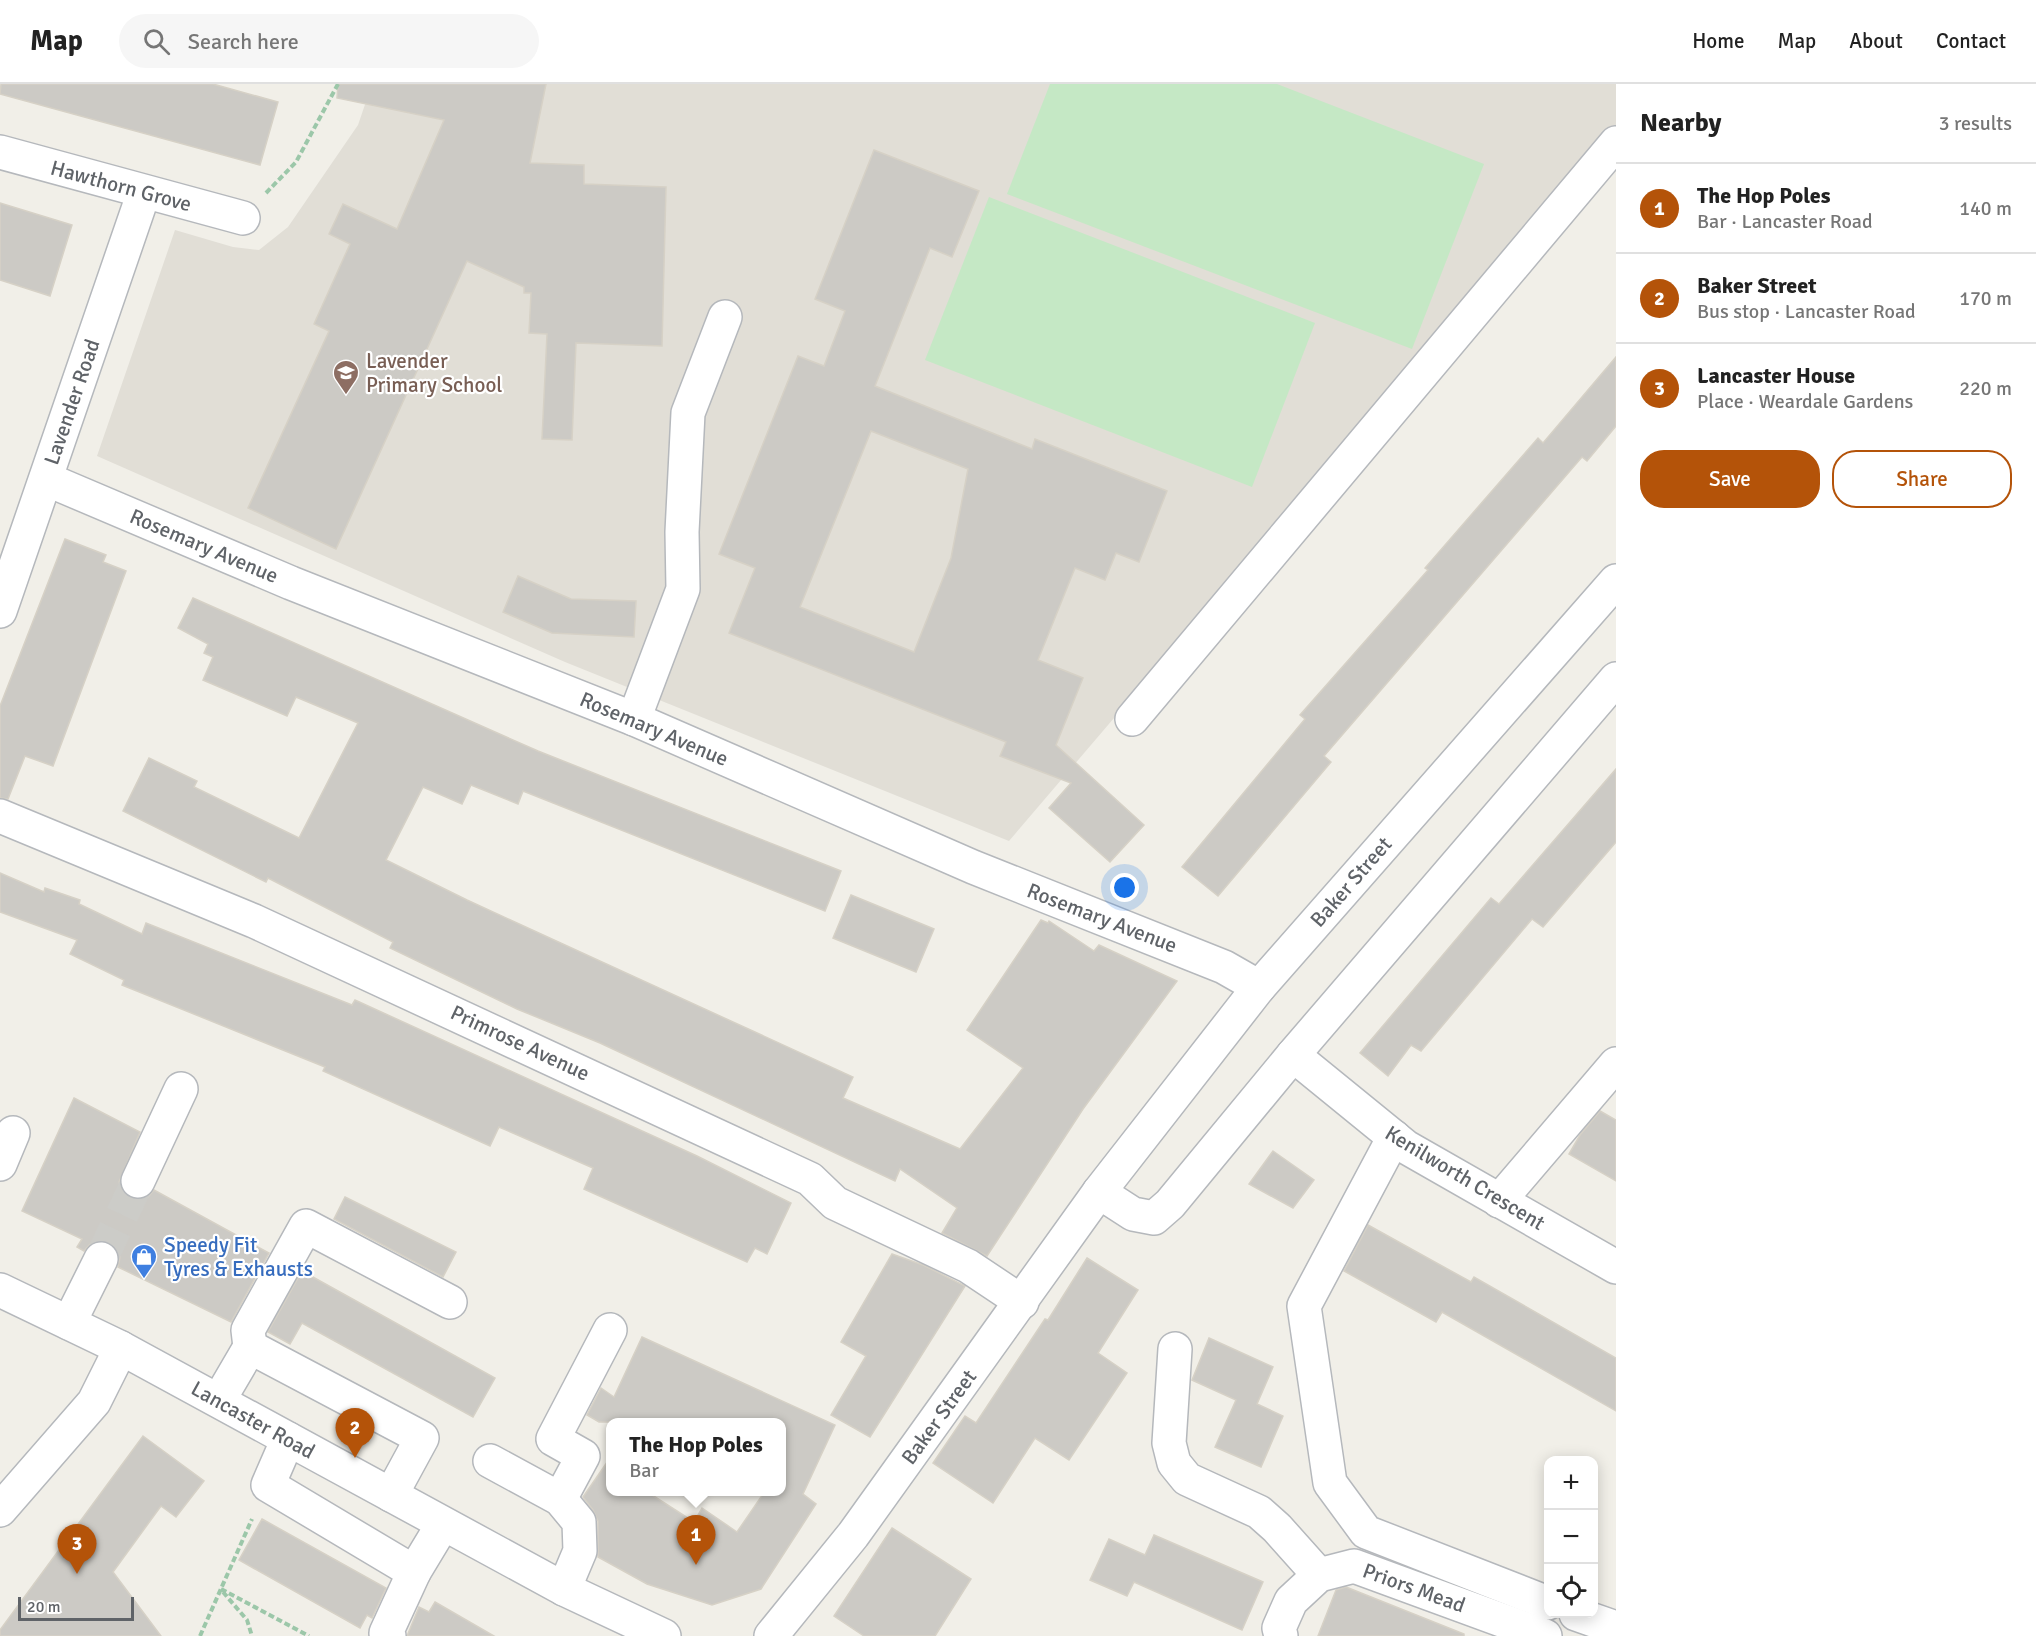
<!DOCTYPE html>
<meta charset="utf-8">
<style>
body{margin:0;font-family:Signika,sans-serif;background:#f6f6f6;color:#222}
.controls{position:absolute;right:18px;bottom:18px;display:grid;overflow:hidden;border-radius:12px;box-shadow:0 3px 15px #0003}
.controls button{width:54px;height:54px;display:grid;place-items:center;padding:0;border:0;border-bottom:2px solid #e0e0e0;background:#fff;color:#222;font:30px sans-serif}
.scale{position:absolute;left:18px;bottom:15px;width:116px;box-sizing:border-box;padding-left:6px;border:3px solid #5f6368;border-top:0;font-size:16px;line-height:21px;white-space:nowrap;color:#5f6368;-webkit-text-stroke:4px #fff;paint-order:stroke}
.you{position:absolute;left:1125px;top:804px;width:21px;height:21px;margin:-15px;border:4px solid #fff;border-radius:50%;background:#1a73e8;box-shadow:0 0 0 9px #1a73e833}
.badge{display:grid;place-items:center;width:39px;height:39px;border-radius:50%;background:#b45309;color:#fff;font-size:20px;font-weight:700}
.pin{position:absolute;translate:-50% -50px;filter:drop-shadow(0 2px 3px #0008)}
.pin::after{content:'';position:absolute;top:32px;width:21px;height:18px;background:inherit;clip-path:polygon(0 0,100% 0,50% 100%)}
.popup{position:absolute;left:606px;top:1334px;width:180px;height:78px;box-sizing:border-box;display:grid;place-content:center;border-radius:12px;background:#fff;filter:drop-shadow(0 2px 4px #0005);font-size:20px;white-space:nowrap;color:#767676}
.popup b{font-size:22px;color:#222}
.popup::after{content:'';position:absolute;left:50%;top:100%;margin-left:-12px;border:12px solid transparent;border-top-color:#fff}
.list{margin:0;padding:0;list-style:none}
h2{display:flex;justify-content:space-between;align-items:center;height:78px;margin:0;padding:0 24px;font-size:26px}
h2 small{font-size:20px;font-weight:400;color:#767676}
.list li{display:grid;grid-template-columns:39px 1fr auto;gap:18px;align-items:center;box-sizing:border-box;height:90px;padding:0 24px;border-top:2px solid #e0e0e0}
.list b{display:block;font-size:22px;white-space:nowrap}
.list p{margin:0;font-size:20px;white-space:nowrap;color:#767676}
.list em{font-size:20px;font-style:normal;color:#767676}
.actions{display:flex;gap:12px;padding:18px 24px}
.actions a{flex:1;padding:14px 0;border:2px solid #b45309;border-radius:24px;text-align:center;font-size:21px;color:#b45309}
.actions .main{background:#b45309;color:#fff}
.icon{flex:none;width:33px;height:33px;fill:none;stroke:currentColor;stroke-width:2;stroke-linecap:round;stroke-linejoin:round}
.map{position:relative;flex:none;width:1616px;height:1552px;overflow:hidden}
header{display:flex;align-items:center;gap:36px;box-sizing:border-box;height:84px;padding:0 30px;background:#fff;border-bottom:2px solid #e0e0e0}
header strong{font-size:28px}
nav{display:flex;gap:33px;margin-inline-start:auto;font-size:21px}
.search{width:420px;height:54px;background:#f6f6f6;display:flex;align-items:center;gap:15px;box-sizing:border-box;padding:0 21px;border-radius:33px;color:#767676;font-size:22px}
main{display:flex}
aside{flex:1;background:#fff}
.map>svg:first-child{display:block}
.education{fill:#e1ded6}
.green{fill:#c5e8c5}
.building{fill:#cccac5;stroke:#d6d1c6;stroke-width:1.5;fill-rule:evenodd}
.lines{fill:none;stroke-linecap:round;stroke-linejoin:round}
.minor-tunnel{stroke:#ccccc8;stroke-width:33;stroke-dasharray:33 16;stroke-linecap:butt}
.minor-casing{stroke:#b5b8bc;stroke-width:36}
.path{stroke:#9cc7a9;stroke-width:4;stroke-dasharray:6 3;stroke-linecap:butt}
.minor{stroke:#fff;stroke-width:33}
.labels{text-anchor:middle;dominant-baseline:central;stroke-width:4.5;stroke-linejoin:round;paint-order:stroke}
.street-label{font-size:21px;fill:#5f6368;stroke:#fff}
.education-label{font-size:21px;fill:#785e54;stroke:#fff;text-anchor:start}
.shop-label{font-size:21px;fill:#366cbe;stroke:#fff;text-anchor:start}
</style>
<header>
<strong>Map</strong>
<div class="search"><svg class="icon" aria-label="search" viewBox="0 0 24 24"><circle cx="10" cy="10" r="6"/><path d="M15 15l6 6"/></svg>Search here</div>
<nav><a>Home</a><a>Map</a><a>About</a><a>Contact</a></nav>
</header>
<main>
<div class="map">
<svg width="1616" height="1552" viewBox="0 0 1616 1552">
<rect width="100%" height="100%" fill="#f1efe8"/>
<path class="education" d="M372,0h1244v46l-607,711 -444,-179 -468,-206 78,-226 58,17 26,3 29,-23 70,-102z"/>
<g class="green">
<path d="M1050,0h227l207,80 -72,185 -405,-155z"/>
<path d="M989,113l326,126 -63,164 -327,-127z"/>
</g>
<g class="building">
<path d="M1,0h212l65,18 -18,63 -260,-71z"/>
<path d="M338,0h208l-16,79 54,2v19l82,3 -4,159 -86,-3 -4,97 -30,-1 5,-105 -18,-1 2,-40h-7v-6l-57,-26 -131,288 -88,-41 81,-177 -15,-7 36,-80 -21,-10 14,-30 54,25 47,-109 -107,-22z"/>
<path d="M874,66l105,41 -27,66 -22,-9 -55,138 157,63 3,-10 132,52 -28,71 -23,-9 -11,27 -30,-12 -37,92 45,18 -27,67 88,80 -34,37 -61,-54 22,-25 -71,-27 6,-14 -277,-109 26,-65 -36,-14 79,-198 26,10 21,-55 -30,-12zM871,347l97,38 -17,89 -37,94 -114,-45z"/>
<path d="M0,119l72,22 -22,71 -50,-16z"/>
<path d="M1616,273v69l-29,35 -5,-4 -258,299 7,6 -113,134 -36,-29 123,-148 -5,-4 128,-145 -3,-2 113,-130 5,5z"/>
<path d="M65,455l41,16 -3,7 23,9 -73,195 -28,-10 -17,43 -8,-1v-92z"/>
<path d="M518,492l53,23 65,2 -2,36 -82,-4 -49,-21z"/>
<path d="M193,514l345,153 303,120 -16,40 -302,-120 -5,13 -47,-19 -9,19 -39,-17 -37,73 81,40 386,177 -10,21 117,51 63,-81 -56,-38 74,-110 7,3 1,-2 45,30 5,-6 78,36 -94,128 -96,147 -45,-23 15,-25 -57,-39 -5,12 -295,-138 -83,-34 -127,-61 3,-6 -125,-64 -2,4 -143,-71 26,-53 48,23 -3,6 105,51 59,-115 -62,-26 -9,19 -84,-36 10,-23 -9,-4 4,-9 -30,-16z"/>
<path d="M1616,685v73l-73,85 -11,-8 -111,132 -10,-6 -23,31 -28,-23 131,-155 8,6z"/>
<path d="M0,789l44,19 1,-4 35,12 -1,4 63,30 4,-11 206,82 3,-5 342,156 94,47 -24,51 -12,-6 -8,14 -163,-73 9,-21 -94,-41 -9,19 -167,-75 2,-4 -203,-82 2,-5 -54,-26 7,-14 -77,-28z"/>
<path d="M851,811l83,34 -18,43 -83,-34z"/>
<path d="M74,1014l66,34 -21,50 3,9 8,7 10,2 8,-3 6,-7 115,63 -38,69 -113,-55 2,-10 -3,-8 -7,-6 -11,-3 -9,4 -6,7 -7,-4 5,-8 -60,-28z"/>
<path d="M1600,1027l16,9v61l-47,-27 11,-19z"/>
<path d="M1273,1067l41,29 -21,28 -44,-24z"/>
<path d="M345,1113l111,55 -13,25 -109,-58z"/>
<path d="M1368,1141l103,57 3,-5 142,81v53l-174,-99 -6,10 -92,-51z"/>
<path d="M892,1170l31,11 42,21 -95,151 -39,-22 35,-59 -25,-14z"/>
<path d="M1087,1174l51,32 -40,63 29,20 -58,87 -34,-22 -42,65 -60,-40 32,-47 11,7 69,-104 3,1z"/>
<path d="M302,1187l193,107 -22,39 -171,-94 -12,21 -22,-12z"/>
<path d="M642,1253l193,88 -32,69 13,10 -55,85 -49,16 -65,-21 -49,-27v-36l-5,-11 -10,-13 27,-39v33h36l48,31 8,-14 35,24 28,-41h17v-69h-183l-12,-7 14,-27 13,9z"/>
<path d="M1209,1254l64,29 -16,37 26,12 -22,51 -46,-20 21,-47 -44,-20z"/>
<path d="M143,1352l61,45 -28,36 -15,-11 -48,66 48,64h-161v-6z"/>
<path d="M262,1435l124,69 -14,30 -5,-3 -7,13 -121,-68z"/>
<path d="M892,1444l79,51 -36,57h-71l-30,-20z"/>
<path d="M1154,1451l109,47 -21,48 -108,-48 -7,14 -37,-16 19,-41 36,16z"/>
<path d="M1346,1503l118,47v2h-146l18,-46z"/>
<path d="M435,1518l59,34h-87l12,-29 10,5z"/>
</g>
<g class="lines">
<path class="minor-tunnel" d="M101,1175l37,-78"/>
<defs>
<g id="minor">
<path d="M0,68l243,66"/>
<path d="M46,395l245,104 343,136 339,148 251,100 35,20"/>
<path d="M0,527l144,-419"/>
<path d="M634,635l49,-130 -1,-57 6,-119 37,-96"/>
<path d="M1132,635l484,-576"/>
<path d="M0,732l254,105 556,258 25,24 133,63 54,36"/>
<path d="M1293,971l113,92 210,120"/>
<path d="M1394,1053l-90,169 26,177 36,49 182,71"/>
<path d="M0,1080l13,-31"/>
<path d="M138,1097l43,-92"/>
<path d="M1099,1108l34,22 21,4 16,-14 123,-149 323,-376"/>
<path d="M1499,1117l117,-137"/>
<path d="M0,1206l121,58 443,241 100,47"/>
<path d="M69,1239l32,-64"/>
<path d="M250,1263l-2,-17 58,-104 144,76"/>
<path d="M1175,1265l-6,94 5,20 13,16 72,33 18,16 42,47"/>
<path d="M219,1316l31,-53 172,91 -31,57"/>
<path d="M288,1355l-20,46 146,87 29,-48"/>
<path d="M490,1377l70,38 19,23 1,29 -16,38"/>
<path d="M560,1415l23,-43 -30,-17 57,-109"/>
<path d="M0,1426l94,-108 27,-54"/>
<path d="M1576,1530l40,14"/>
<path d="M389,1552l-3,-3 28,-61"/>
<path d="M771,1552l82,-101 246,-343 160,-205 357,-406"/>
<path d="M1281,1552l-2,-8 12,-27 28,-26 35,-9 191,70"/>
</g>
</defs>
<use href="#minor" class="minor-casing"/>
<g class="path">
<path d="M266,109l30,-31 42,-78"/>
<path d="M221,1505l88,47"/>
<path d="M223,1508l24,28 5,16"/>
<path d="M200,1552l52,-117"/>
</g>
<use href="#minor" class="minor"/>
</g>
<defs>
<symbol id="school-pin" viewBox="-11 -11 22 30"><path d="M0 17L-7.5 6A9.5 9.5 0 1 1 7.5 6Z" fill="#8d6e63" stroke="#fff"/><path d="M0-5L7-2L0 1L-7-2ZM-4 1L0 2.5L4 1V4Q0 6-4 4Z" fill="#fff"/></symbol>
<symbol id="shop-pin" viewBox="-11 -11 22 30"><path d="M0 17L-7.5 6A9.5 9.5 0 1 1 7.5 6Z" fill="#3f7fe0" stroke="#fff"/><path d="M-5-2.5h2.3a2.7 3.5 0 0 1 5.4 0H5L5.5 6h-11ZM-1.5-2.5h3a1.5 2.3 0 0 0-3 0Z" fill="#fff"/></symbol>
</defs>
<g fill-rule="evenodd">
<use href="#school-pin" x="331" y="274" width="30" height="40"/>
<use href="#shop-pin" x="129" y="1158" width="30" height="40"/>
</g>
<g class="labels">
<g class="street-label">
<text transform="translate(121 102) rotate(15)">Hawthorn Grove</text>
<text transform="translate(72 318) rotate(-71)">Lavender Road</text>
<text transform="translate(204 462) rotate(23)">Rosemary Avenue</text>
<text transform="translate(654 645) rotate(23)">Rosemary Avenue</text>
<text transform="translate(1351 798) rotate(-49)">Baker Street</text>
<text transform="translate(1102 834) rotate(21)">Rosemary Avenue</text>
<text transform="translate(520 959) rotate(25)">Primrose Avenue</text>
<text transform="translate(1465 1094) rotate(31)">Kenilworth Crescent</text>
<text transform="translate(939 1333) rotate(-54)">Baker Street</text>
<text transform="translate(253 1336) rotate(29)">Lancaster Road</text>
<text transform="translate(1414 1504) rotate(20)">Priors Mead</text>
</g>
<g class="education-label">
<text x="366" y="277">Lavender<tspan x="366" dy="24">Primary School</tspan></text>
</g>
<g class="shop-label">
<text x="164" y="1161">Speedy Fit<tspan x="164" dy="24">Tyres &amp; Exhausts</tspan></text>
</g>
</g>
</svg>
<div class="controls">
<button>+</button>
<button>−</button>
<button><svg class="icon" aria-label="locate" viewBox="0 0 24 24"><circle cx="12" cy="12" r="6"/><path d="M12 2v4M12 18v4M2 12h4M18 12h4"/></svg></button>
</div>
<div class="scale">20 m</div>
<div class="you"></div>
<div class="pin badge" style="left:696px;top:1481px">1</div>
<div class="popup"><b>The Hop Poles</b>Bar</div>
<div class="pin badge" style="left:355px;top:1374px">2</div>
<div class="pin badge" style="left:77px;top:1490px">3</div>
</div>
<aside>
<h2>Nearby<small>3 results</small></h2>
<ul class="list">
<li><span class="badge">1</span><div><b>The Hop Poles</b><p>Bar · Lancaster Road</p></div><em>140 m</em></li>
<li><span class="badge">2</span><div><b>Baker Street</b><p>Bus stop · Lancaster Road</p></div><em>170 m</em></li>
<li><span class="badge">3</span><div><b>Lancaster House</b><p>Place · Weardale Gardens</p></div><em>220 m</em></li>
</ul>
<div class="actions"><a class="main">Save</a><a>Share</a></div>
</aside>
</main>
